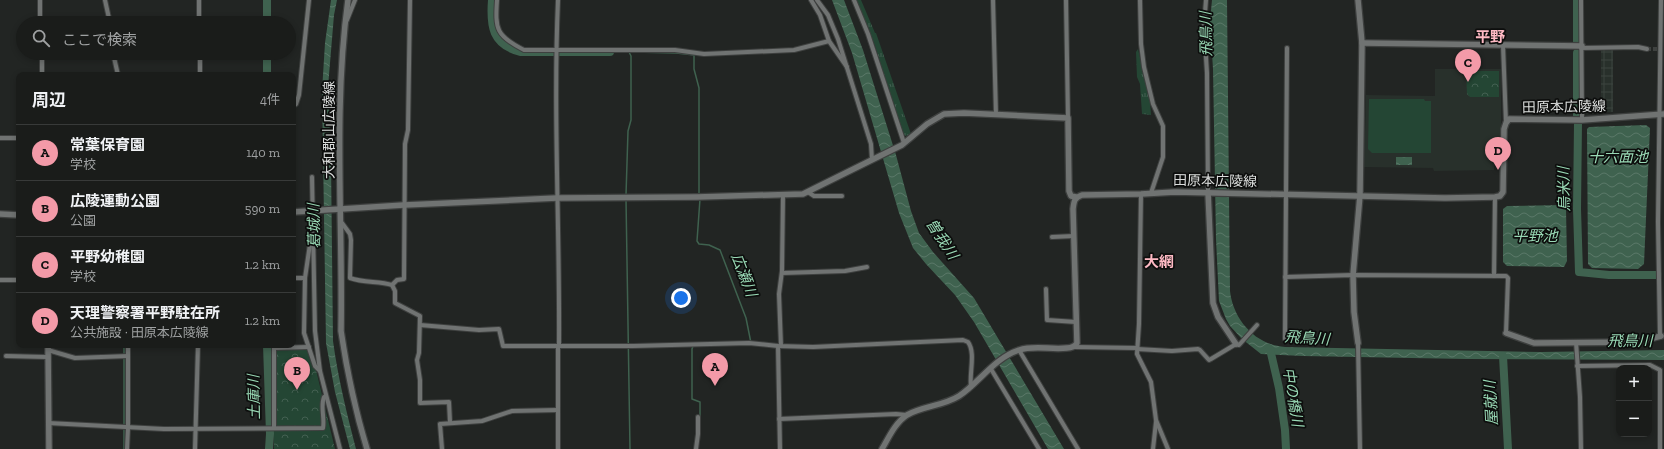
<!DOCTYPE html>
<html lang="ja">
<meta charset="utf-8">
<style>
body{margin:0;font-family:"Zilla Slab","Noto Sans JP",serif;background:#272927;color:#f1f3f6}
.controls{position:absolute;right:12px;bottom:12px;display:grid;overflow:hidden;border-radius:8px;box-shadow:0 2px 6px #0003}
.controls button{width:36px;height:36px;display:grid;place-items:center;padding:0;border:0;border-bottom:1px solid #383a39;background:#1a1c1a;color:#f1f3f6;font:20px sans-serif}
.you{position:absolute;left:681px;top:298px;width:14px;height:14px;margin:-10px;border:3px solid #fff;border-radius:50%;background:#1a73e8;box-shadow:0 0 0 6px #1a73e833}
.badge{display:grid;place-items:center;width:26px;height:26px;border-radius:50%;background:#f39aa8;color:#111;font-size:13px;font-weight:700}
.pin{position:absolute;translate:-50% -33px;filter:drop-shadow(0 1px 2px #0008)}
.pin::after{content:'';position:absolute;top:21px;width:14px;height:12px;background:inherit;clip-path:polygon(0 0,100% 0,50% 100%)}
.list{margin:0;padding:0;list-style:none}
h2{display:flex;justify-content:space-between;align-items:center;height:52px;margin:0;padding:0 16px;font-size:17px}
h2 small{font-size:13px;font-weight:400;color:#9fa1a2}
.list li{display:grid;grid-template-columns:26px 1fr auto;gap:12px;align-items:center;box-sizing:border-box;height:56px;padding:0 16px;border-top:1px solid #383a39}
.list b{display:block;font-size:15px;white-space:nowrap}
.list p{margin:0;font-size:13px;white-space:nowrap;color:#9fa1a2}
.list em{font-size:13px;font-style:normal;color:#9fa1a2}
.icon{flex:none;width:22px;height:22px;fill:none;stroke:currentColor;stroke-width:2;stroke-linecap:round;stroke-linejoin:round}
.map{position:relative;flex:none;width:1664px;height:449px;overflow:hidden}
.search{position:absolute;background:#1a1c1a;box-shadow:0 2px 6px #0003;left:16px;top:16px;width:280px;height:44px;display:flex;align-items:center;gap:10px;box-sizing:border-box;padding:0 14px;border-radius:22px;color:#9fa1a2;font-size:15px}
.panel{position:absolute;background:#1a1c1a;box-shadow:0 2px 6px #0003;left:16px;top:72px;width:280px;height:276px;border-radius:8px}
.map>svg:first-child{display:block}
.built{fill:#28302b}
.industrial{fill:url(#industrial-grid)}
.grass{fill:url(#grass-tufts)}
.park{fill:url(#park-crowns)}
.pitch{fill:#244634}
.water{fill:url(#water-waves)}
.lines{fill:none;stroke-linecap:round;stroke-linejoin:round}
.stream{stroke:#3f624f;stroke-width:1.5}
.river{stroke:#3f624f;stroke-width:8}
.street-tunnel{stroke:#3e413f;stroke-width:4;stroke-dasharray:4 2;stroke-linecap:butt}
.street-casing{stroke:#3e403f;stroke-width:6}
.secondary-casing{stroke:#3e403f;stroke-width:8}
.street{stroke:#707372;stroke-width:4}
.secondary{stroke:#707372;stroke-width:5.5}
.labels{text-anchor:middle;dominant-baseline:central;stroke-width:3.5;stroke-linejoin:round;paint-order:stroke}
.street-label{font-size:14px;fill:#dcdedd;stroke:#0d0e0d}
.water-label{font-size:15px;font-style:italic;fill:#99d9b5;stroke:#0d0e0d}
.neighbourhood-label{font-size:15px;font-weight:bold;fill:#fdb9c3;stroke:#0d0e0d}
</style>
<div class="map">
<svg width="1664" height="449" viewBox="0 0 1664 449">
<defs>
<pattern id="industrial-grid" width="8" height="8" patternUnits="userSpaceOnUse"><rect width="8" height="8" fill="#28302b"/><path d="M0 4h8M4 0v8" fill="none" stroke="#3c443f"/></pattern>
<pattern id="grass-tufts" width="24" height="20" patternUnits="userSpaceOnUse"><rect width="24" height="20" fill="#244634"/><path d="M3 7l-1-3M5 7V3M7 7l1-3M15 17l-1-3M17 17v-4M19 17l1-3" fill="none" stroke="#436051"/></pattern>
<pattern id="park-crowns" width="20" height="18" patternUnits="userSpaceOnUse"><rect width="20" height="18" fill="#244634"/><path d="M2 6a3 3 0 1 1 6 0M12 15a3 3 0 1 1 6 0" fill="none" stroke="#436051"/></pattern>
<pattern id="water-waves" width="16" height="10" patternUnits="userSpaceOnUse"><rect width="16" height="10" fill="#3f624f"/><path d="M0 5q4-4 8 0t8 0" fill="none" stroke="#5a7868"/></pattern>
</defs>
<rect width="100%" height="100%" fill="#222523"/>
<path class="built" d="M1435,69h66v91l-7,1v9l-60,1 -1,-3 -69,-1 2,-72 69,1z"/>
<rect class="industrial" x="1601" y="49" width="12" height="63"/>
<g class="grass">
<path d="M856,0h5l14,33h1l35,101 -5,2 -4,-2 -27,-88z"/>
<path d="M1138,49l12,52 1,14 -9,-1 -2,-30 -3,-7 -1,-25z"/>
</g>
<g class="park">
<path d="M1466,71h33v26h-29l-3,-3z"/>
<path d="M310,345l25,104h-61v-21l-3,-81z"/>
</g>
<path class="pitch" d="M1369,99h55l1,2h6v52h-59l-4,-4z"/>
<g class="water">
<path d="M331,0h6l-3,15 -6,72 3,74 2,180c5,37 14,73 23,108h-6l-15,-57 -9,-49 -4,-252 3,-48z"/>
<path d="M832,0h12l19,50 33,105 15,56 8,22 14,19 41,46 90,151h-16l-74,-127 -19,-27 -29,-31 -13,-16 -14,-35 -47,-160z"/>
<path d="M1212,0h15l3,291c3,28 25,54 55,56l256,5 123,-2v10l-198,-1 -163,-3 -42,-2 -19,-15 -12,-13 -4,-7 -7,-18 -3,-62 -3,-170 -3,-48z"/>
<path d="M1646,125l4,3 -6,136 -6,5 -46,-1 -4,-4 -1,-135 2,-2z"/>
<rect x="1396" y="157" width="16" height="8"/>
<path d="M1562,205l4,3 1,53 -3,6 -57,-1 -4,-4v-53l4,-3z"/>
</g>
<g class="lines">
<g class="stream">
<path d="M633,52l43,1 18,2v14l5,19v107"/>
<path d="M626,195l2,-64 3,-11v-64l-2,-4"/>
<path d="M626,199l4,250"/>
<path d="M700,199l-3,42 2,3 10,1 11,5 26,68 5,25"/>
<path d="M693,346l-1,3v50l8,3v21"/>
<path d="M124,449v-104"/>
</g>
<g class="river">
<path d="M267,0v23"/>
<path d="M492,0c-2,26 0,45 29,52h89"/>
<path d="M1577,42v-42"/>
<path d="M267,53v22"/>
<path d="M1577,53v63"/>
<path d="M1578,123l-1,86 2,63 30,3h49"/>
<path d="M267,345l3,89 -1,15"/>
<path d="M1270,349l9,39 6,42 1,19"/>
<path d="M1503,356l5,93"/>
</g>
<path class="street-tunnel" d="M1647,49h17"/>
<defs>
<g id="street">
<path d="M40,0v23"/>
<path d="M105,0l5,23"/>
<path d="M199,0v23"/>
<path d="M497,0c-2,29 -1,36 27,50h151l29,4 90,-4 35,-9 18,26"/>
<path d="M558,0c-5,115 2,231 1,346"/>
<path d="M811,0l9,15 9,26"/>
<path d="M817,0l11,15 10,24 33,105 1,16"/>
<path d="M854,0l14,34 36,109"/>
<path d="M993,0l3,115"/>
<path d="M1066,0l2,118"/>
<path d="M1140,0l1,44 3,23 9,37 10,22v31l-12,36"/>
<path d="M1206,0l-2,26 3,47 1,119"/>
<path d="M1581,0l1,120"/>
<path d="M347,20l8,-20"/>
<path d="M1503,45l3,78"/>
<path d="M1581,48l57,-1 9,2"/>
<path d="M42,53v22"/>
<path d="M113,53l5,22"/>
<path d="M200,75v-22"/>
<path d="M293,106l3,-2 3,-9 10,-95"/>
<path d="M0,138h19"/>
<path d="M312,177l3,154 5,40 20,78"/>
<path d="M808,192l6,4h28"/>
<path d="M1141,194l-2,130 -2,30 14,28 5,38 12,29"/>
<path d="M342,223l8,11 1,6 -1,38c14,5 29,3 42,7l3,6v12l25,13 -1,37 -2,7 3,20v23l29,-1 1,20"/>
<path d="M1052,237l22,-1"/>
<path d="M314,242l-4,2 -5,34 -1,55 11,33 5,5"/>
<path d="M782,273l63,-2 22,-4"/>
<path d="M1494,276l1,-79"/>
<path d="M1285,277l68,-2 153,1 2,2 -2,55"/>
<path d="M293,278h12"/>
<path d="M0,280h19"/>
<path d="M392,285l5,-5 7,-1 1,-135 3,-14 2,-130"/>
<path d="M1046,289l1,31 29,2"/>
<path d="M420,325l59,5 20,-1 4,17h130l116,-3 29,3 35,1 150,-7 5,2c8,11 1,31 3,45"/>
<path d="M1660,337l-2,-115 3,-222"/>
<path d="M1285,339l2,-291"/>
<path d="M1576,342l4,55 1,52"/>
<path d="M1358,343l2,106"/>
<path d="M274,345v83"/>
<path d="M558,346v103"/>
<path d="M778,346l2,103"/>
<path d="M781,346l-2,-52 3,-23 1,-76"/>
<path d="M1074,347l63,1"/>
<path d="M274,348l35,-1"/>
<path d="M1137,349l35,2 26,-2 2,1 9,10 2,-1 25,-15 3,1 18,-20"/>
<path d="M48,350l27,8 53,-2"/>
<path d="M1019,350l59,99"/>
<path d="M6,356l41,1"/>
<path d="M1577,366l73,-1 10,5v79"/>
<path d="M991,369l48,80"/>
<path d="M779,419l117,-5 11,1"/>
<path d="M48,423l116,6 159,-1c2,-10 -3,-22 1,-31l2,-1"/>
<path d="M127,449l1,-21v-83"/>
<path d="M195,449l3,-104"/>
<path d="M442,449l-2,-25 42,-3 30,-10 46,-1"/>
<path d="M696,449l2,-15v-17"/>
<path d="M1153,449l3,-27"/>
</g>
<g id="secondary">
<path d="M348,0c-15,109 -5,220 -7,331 6,40 14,79 26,118"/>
<path d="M1358,0l4,43 -2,152 -7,80 1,37 4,31"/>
<path d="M1362,43l220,3"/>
<path d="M1208,192l5,111 5,14 18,27"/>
<path d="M293,212l111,-7 153,-7 140,-1 106,-3 99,-49 25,-21 17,-10 20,-1 104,5 1,73 2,5 5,1"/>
<path d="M0,214l19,1"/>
<path d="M1506,333l28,10 104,-1 23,-6"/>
<path d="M48,345l1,104"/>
<path d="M882,449c7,-12 13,-26 25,-34 16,-9 36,-9 52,-19 20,-13 35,-38 60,-46 16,-5 32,0 48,-2 5,0 8,-2 10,-5l-4,-134c1,-8 1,-11 9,-14l59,-1 34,-2 270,6 50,-1 5,-1 3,-4 1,-63 2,-6 3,-4 73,1 82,-6"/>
</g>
</defs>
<use href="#street" class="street-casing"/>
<use href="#secondary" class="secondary-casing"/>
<use href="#street" class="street"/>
<use href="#secondary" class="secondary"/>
</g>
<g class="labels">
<g class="street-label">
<text transform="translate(1564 107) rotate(-1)">田原本広陵線</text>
<text transform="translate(329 130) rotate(-90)">大和郡山広陵線</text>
<text transform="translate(1215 181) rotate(1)">田原本広陵線</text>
</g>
<g class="water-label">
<text transform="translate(1206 34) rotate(-91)">飛鳥川</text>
<text x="1618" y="157">十六面池</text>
<text transform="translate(1564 189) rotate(-91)">烏米川</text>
<text transform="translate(314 226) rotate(-91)">葛城川</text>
<text x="1535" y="236">平野池</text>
<text transform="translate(942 239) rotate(57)">曽我川</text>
<text transform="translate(744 275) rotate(69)">広瀬川</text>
<text transform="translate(1307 338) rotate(4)">飛鳥川</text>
<text x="1630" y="341">飛鳥川</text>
<text transform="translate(254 397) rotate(-91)">土庫川</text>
<text transform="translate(1293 397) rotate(81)">中の橋川</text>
<text transform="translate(1491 403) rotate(-93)">屋就川</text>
</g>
<g class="neighbourhood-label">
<text x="1490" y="37">平野</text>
<text x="1159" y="262">大網</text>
</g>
</g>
</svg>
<div class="controls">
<button>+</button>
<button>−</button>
</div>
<div class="you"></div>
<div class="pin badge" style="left:715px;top:386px">A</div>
<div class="pin badge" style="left:297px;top:390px">B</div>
<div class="pin badge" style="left:1468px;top:82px">C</div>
<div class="pin badge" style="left:1498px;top:170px">D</div>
<div class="search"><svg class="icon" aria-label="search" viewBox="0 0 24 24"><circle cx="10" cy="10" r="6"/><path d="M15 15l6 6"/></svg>ここで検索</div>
<section class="panel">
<h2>周辺<small>4件</small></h2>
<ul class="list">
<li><span class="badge">A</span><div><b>常葉保育園</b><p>学校</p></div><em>140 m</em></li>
<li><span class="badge">B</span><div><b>広陵運動公園</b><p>公園</p></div><em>590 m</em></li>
<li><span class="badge">C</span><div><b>平野幼稚園</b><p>学校</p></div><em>1.2 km</em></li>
<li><span class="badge">D</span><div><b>天理警察署平野駐在所</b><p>公共施設 · 田原本広陵線</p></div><em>1.2 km</em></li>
</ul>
</section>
</div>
